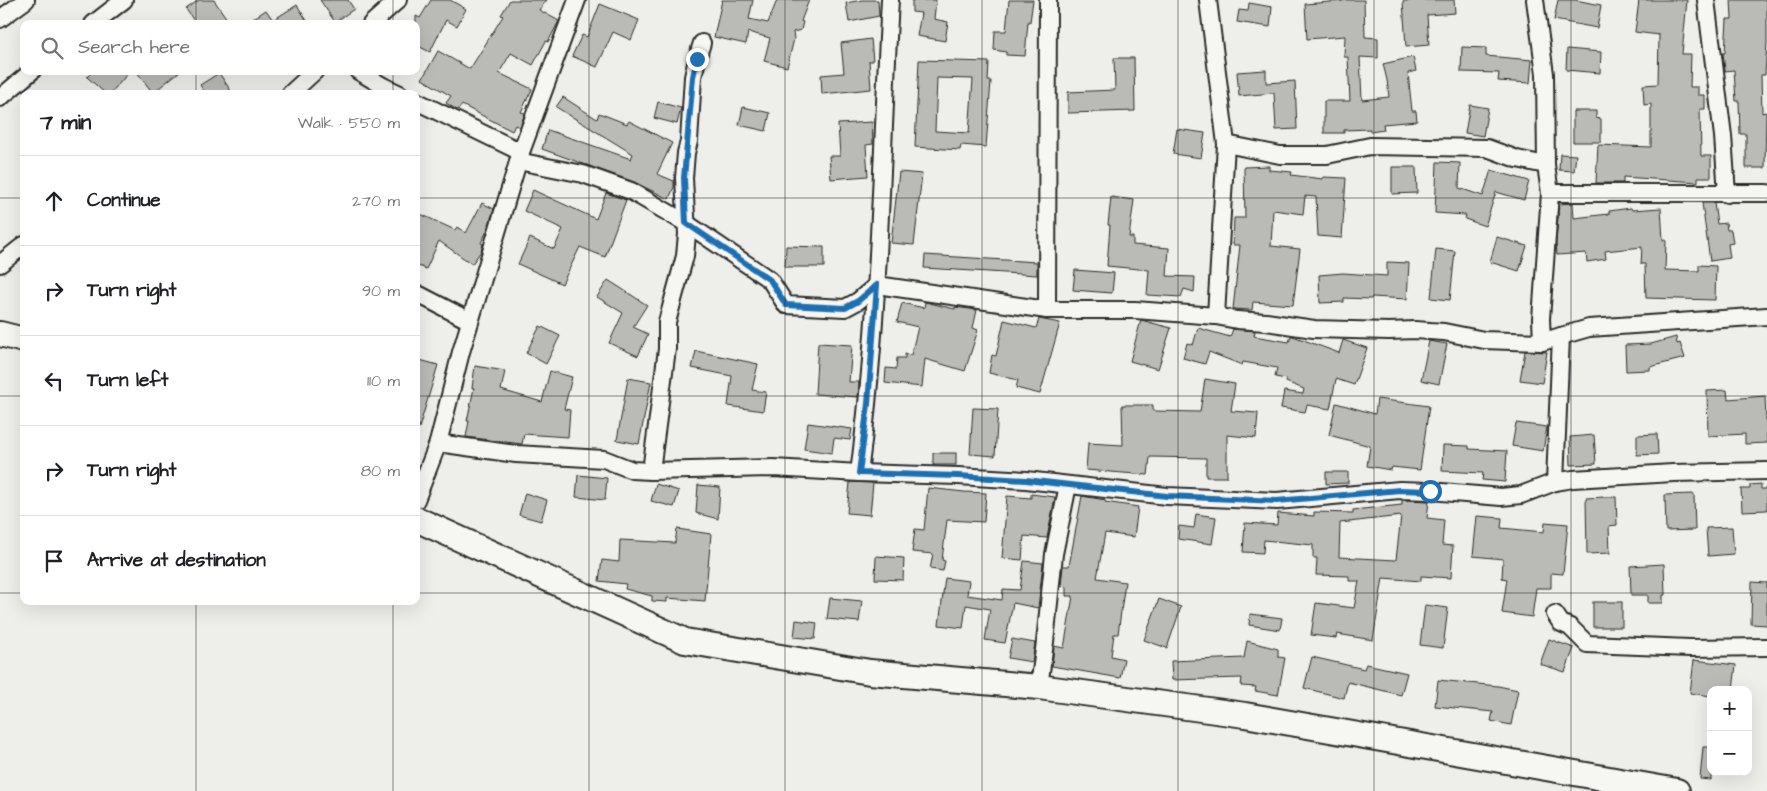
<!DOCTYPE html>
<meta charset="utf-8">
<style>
body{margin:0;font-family:"Architects Daughter",sans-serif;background:#f6f6f6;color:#202124}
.controls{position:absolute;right:15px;bottom:15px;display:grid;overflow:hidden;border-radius:10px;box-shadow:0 5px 20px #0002}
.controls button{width:45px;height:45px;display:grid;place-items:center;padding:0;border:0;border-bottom:1px solid #e0e0e0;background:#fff;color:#202124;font:25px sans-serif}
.stop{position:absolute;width:15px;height:15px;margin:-11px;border:4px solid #1f6fb2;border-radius:50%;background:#fff}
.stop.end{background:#1f6fb2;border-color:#fff;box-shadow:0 1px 5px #0008}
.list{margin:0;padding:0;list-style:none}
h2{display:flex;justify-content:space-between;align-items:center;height:65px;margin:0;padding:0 20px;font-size:21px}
h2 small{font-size:16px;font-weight:400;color:#757577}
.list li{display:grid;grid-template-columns:32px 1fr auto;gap:15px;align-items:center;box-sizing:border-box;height:90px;padding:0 20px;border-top:1px solid #e0e0e0}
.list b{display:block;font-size:19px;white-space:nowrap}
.list em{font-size:16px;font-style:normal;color:#757577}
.icon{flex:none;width:28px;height:28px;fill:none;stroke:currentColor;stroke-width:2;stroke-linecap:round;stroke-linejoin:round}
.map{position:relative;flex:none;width:1767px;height:791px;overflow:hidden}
.search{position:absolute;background:#fff;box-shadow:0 5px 20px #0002;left:20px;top:20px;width:400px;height:55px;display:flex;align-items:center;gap:12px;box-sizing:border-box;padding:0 18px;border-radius:10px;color:#757577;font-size:19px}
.panel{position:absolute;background:#fff;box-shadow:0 5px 20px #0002;left:20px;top:90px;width:400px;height:515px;border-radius:10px}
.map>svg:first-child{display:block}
.building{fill:#babab7;stroke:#2b2b2b;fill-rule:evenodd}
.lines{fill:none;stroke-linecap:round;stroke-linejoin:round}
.street-casing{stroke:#2b2b2b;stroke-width:20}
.secondary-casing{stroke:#2b2b2b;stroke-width:28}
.street{stroke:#f6f6f2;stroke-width:16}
.secondary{stroke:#f6f6f2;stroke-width:24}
.route{stroke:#1f6fb2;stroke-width:6}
.grid{fill:none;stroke:#2b2b2b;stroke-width:1;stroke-opacity:0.55}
</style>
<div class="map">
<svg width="1767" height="791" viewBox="0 0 1767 791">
<rect width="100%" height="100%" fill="#eeeeea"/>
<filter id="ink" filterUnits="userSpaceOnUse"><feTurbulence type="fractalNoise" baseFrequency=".02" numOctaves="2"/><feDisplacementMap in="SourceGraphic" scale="10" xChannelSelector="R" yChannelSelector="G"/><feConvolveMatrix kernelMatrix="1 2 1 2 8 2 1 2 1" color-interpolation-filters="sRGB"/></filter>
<g filter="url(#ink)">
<g class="building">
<path d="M199,0h15l13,19 -7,5h-24l-10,-15z"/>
<path d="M320,0h28l6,9 -19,13z"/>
<path d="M431,0h19l16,9 -9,17 -11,-6 -16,32 -14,-7v-29l4,2z"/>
<path d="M510,0h37l-8,10 20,11 -11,21 -2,-1 -13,24 -22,-12 -12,20 33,16 -11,23 4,1 -5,14 -5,-2 -3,6 -50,-26 -4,5h-1l-11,-7 5,-7 -29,-17 16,-28 32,18 33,-53 -2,-1z"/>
<path d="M722,0h31l-4,19 19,4 9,-23h32l-8,21 2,1 -2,8 -8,2 1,7 -7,28 -23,-6 6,-23 -22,-6 -2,12 -32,-7z"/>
<path d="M862,0h16l1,16 -30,6 -3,-19z"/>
<path d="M912,0h24l-2,19 14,3 -3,19 -28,-5 4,-23 -9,-1z"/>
<path d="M1009,0h24l-3,22h-2l-3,34 -19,-1v-3l-12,-2 1,-19h11z"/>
<path d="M1343,0h21l1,37 13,1v20l-18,-1 2,43 27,-3 -2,-17 -4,-16 30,-7 3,14 -8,2 4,38h4l1,10 -34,3 1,6 -14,2v-3l-26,1v3h-20v-32h26l-2,-44h-4l1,-21 -38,3 -2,-35 38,-3z"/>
<path d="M1425,0h29l1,13 -28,2 2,30 -23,2 -3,-46z"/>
<path d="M1558,0h17l26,5 -4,23 -43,-8z"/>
<path d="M1639,0h48l-5,54h9l-1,33h8v8h7v14h-5l1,47h10v21h-13v5l-75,-5v6h-27l2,-38 53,2v-43l-7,1 -1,-20 15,-1 1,-49 -24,-3z"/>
<path d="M1731,0h36v42l-2,33h-4l1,38 4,-1 -1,56h-19v-34h-6l-1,-33h-3l-2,-31 -9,1 -2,-18h2l2,-34h5z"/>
<path d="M1249,3l23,4 -2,20 -33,-5 2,-12 9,1z"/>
<path d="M600,4l39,16 -8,20 -18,-8 -16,35 -25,-11 10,-21 5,2z"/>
<path d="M297,5l12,19h-64l21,-14 7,10z"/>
<path d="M871,39l2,22h-4l2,28 -49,5 -1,-19 23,-2 -3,-30z"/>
<path d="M1462,47l24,1v8l46,4 -2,23 -32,-2 1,-8 -38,-1z"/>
<path d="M1567,49l34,3 -1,21 -34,-3z"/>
<path d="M1114,58h20l1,53 -67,2v-21l47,-2z"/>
<path d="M919,60l70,2 -1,19h3l-5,66 -25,-2 -1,5 -45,-3zM937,78l36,1 -4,54 -34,-2z"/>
<path d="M1266,70v13l29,-2 2,48 -21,1 -2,-37 -35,3 -2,-24z"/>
<path d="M93,71h37l-20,23h-4l-19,-17z"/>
<path d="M136,71h44l-27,22z"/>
<path d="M219,73l14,21h-27l-6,-9z"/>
<path d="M563,97l34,22 2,-6 28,11 2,-3 43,22 -15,31 17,7v6l-5,12 -35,-17 -92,-33 6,-19 83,29 2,-5 -77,-47z"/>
<path d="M658,102l23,6 -4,16 -23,-6z"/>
<path d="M1470,105l18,3 -5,28 -18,-3z"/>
<path d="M743,107l27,6 -4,18 -27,-6z"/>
<path d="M1573,111h23v7l5,1v23h-28z"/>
<path d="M872,122l1,22 -7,1 2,31 -37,3 -2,-23h11l-2,-32z"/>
<path d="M1177,129l28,4 -4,25 -28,-4z"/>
<path d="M1560,154l16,1 -2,16 -15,-1z"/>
<path d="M1437,162l23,1 -1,25 24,8 8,-26 38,11 -5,19 -28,-8 -11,34 -20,-7 1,-4 -31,-2z"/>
<path d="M1269,166v4l23,2 -1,3 32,4v-2l23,1 -4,60 -24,-2 -2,-39 -11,-1 -2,18 -30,-4 -2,36 29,3 -7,56 -40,-3 -1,8 -19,-1 7,-64h-7l1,-27h11l-1,-51z"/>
<path d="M1392,167h24l1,26 -25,1z"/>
<path d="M899,172l23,2 -8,71 -23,-2z"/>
<path d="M533,190l63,29 10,-26 20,7 -21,57 -25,-10 -18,37 -44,-20 12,-26 24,11 9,-20 -39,-18z"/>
<path d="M1111,197l23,3 -5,37h4v8l36,3 -2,28 28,1 -1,15 -10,-3 -3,8 -34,-2 2,-25 -42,-4 3,-41h-2z"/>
<path d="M482,203l12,6 -7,22 -6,12 2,1 -2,7 -9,13 -33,-23 -13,28 -10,-4v-53l39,18 2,-3 9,6z"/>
<path d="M1573,203l1,15 35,-4v-3l22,-3 1,2 29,-2 2,32h3l-1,30 34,1v-6l17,1 -1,34 -69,-2 -1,-34h-4l1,-17 -37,4 1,8 -19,3 -1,-9 -29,2 -1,-12 3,-39z"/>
<path d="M1702,203h12l3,21 9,-1 1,7h4l2,13 -5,1 2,14 -20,3z"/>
<path d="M1497,237l30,9 -8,25 -29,-9z"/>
<path d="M786,246l38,1v20h-39z"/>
<path d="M1436,249l19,2 -5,49 -19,-2z"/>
<path d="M925,255l112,7v13l-113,-7z"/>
<path d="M1387,262l22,1 -2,36 -35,-2 -1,2 -27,-1v4l-24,1 -1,-28 24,-2 44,3z"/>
<path d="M1075,270l39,3 -2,20 -39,-3z"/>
<path d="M608,280l39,25 -14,22 15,7 -10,22 -29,-13 14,-30 -26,-16z"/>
<path d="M925,302l30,7v-2l22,3 -4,18 5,2 -13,41 -40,-12 -3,28 -37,-4 1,-15 10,1 1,-11h8v-4l6,1 7,-28 -21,-5 5,-19 22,5z"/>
<path d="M1039,319l21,4 -20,71 -24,-6 2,-8 -29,-7 3,-18 4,1 8,-36 32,8z"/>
<path d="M1141,320l30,8 -13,41 -28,-8z"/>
<path d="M540,326l20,10 -14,28 -20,-11z"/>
<path d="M1198,328l32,9 3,-8 22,2 -1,5 35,6 2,-6h2l46,17 4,-13 24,8 -13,37 -18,-6 -6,30 -23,-4 -2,7 -24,-4 3,-17 19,3 1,-5 -18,-7v-3l-11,-2 2,-9 -34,-6 -1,3 -33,-13 -4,12 -22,-6 4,-15 6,2z"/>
<path d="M1676,337l1,7 3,-1 5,15 -35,9v3l-24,1 -1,-26 26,-1z"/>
<path d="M1429,341l18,3 -8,40 -18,-4z"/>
<path d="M818,343l34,2 -3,37h10l-1,15 -43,-3z"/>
<path d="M696,351l62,13 -6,26 14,2 -3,19 -35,-5 4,-30 -40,-8z"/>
<path d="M1525,351l22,1 -5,31 -22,-3z"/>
<path d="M416,359l22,6 -19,63 -3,-1z"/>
<path d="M475,366l30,5 -4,19 41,12 8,-31 22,6 -8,32 6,1 -2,27 -44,-3 -2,10 -56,-7 3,-16h-2l7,-33h-2z"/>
<path d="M628,378l23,4 -12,62 -22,-4z"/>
<path d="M1205,379l30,5 -4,27 27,2 -2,25 -29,-3v42h-21v-19l-56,-1 -2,18 -62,-5 2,-27 35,2 -1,-40h31v6l47,1z"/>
<path d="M1727,390l1,9 37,-3 2,47 -22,1v-10l-37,2 -1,-45z"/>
<path d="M1377,399l52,7 -9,64 -28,-3 -1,3 -24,-4 3,-20 -41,-11 7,-32 39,11z"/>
<path d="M973,408l25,1 -3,47 -25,-2z"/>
<path d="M808,423l44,6 -2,11 -16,-2 -2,15 -28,-4z"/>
<path d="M1516,423l31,4 -4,24 -31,-5z"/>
<path d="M1657,434l1,20 -21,1v-20z"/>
<path d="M1594,435l2,29 -25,1 -1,-28z"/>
<path d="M1443,445l26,1v3l38,2 -2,31 -23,-2 1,-7 -41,-2z"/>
<rect x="933" y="453" width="23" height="12"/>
<path d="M1326,472h22v11l-22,1z"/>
<path d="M578,475l29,3 -2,22 -29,-3z"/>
<path d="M850,482l23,1 -3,32 -23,-2z"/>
<path d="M656,484l23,7 -5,16 -23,-6z"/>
<path d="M1761,484v5h6v21l-25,1 -1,-22h9v-4z"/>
<path d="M698,485l22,2 -2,32 -22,-6z"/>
<path d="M928,488l36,4 22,1 -2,29 -37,-2 -5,40 3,1 -2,10 -13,-2 3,-15 -21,-2 3,-23 9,1z"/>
<path d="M525,493l22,7 -6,21 -22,-6z"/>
<path d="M1031,494l24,3 -8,41 -23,-2 -2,24 -20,-2 5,-62 24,2z"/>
<path d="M1694,494l1,36 -29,1 -1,-36z"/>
<path d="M1082,496l23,4v2l33,5 -4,30 -29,-4 -8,45 28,4 -7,52h-4l-3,22 13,3 -4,19 -68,-12 2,-20 10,2 9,-52h-7v-9l-5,-1 2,-20h6z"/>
<path d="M1605,497h11l1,28 -8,1 1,27 -23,1 -1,-56z"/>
<path d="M1402,500l27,1 -2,17 17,2 -2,25 11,1 -2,32 -30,-2v5l-38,-3 -10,62 -36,-6 -1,4 -25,-3 5,-32 38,5 5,-27h-10v-5l-33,-1 1,-17h-4v-13l-49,-5 -1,13 -20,-1 2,-29 32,2 1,-12 36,3v-4l39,1v-3l49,-5zM1401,516l-5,44 -57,-3 1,-34z"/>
<path d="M1196,514l20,3 -4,27 -34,-5 1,-13 15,2z"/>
<path d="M1477,516l25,2 -1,10 43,4 1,-10 23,2 -5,50 -12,-1v15h-15l-4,29 -30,-4 5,-34 -5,-1 1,-19 -30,-3z"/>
<path d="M1732,527l2,27 -26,2 -2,-28z"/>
<path d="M677,529l34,5 -6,67 -38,-3v4l-15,-1v-5l-27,-7 1,-5 -27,-3 3,-21 17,2 1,-22 55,3z"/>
<path d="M876,556l28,2 -1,22 -28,-1z"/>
<path d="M1024,561l19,2 -5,45 -25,-5 -8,40 -20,-3 5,-31 -24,-4 -3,23 -24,-3 6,-47 24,3 -2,14 35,5 1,-11 17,1z"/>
<path d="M1664,564l1,31h-2v8h-15v-8h-17l-1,-29z"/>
<path d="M1752,582l15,1v42l-16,-1z"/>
<path d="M830,598l32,3 -3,21 -32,-3z"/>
<path d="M1159,599l22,8 -14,41 -23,-8z"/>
<rect x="1593" y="602" width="29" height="25"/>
<path d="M1425,605l23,3 -5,40 -23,-3z"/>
<path d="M1250,614l32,4 -2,12 -31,-5z"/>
<path d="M796,620l21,3 -2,16 -21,-2z"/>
<path d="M1012,639l23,4 -3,19 -24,-4z"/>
<path d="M1549,639l25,9 -9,24 -25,-8z"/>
<path d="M1247,641l31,8v8l7,1 -7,37 -23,-4 1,-4 -15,-1 1,-8 -70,2 -1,-19 73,-3z"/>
<path d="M1312,657l52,12 2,-5 41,9 -6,22 -53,-13 -4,16 -40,-10z"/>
<path d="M1694,660l42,5 -3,25h-22v6l-21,-3z"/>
<path d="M1438,680l60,6 20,4 -7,35 -20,-4 2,-9 -58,-6z"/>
<path d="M1703,747h8v33l-11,-1z"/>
</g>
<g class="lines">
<defs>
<g id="street">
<path d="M1208,0l18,144 54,11h47l43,-9 117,2 30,11 29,6"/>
<path d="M1535,0l10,74 1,91 4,28 -9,126 1,23 19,-6 -6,146"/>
<path d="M1706,0l17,136 4,58"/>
<path d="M0,19l26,-19"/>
<path d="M93,24l31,-24"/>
<path d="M371,24l27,-24"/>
<path d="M358,71l25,15 17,8"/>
<path d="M290,94l25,-23"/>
<path d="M0,98l32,-27"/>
<path d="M416,101l105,51"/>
<path d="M518,161l65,13 48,17 55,32 84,57 16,25 59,3 13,-7 19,-16 170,25h88l81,6 21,4 29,2 48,7 75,2 26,-1 29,2 40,8 58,2"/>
<path d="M1550,193h217"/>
<path d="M0,264l24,-19"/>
<path d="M416,293l54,28"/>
<path d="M1047,310l1,-310"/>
<path d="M1216,316l10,-172"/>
<path d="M1561,336l28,-8 178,-12"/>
<path d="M438,443l78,11 88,5 28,11 19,1 122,-3 86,5 99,3 68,4 141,16 110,5 123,-11 30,1 71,6 20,-2 34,-13 18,-3 100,-6 94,-2"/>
<path d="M651,471l16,-122v-27l18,-66 2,-22 -3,-56 2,-25 3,-12 4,-64 4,-18 5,-16"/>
<path d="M859,473c21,-157 22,-315 31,-473"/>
<path d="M416,500l22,-57 23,-91 60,-200 56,-152"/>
<path d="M1555,614l6,9 9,4 17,17 103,4 77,-1"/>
<path d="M1039,687l6,-45 9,-88 14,-69"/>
</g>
<g id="secondary">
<path d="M0,334l24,6"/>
<path d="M416,519l269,122 185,31 169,15 206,28 432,76"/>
</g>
</defs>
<use href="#street" class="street-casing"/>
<use href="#secondary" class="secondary-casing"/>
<use href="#street" class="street"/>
<use href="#secondary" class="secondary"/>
</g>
</g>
<g class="lines" filter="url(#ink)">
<path class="route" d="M697,59l-4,18 -9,101 2,45 84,57 16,25 59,3 13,-7 19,-16 -9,119 -9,69 99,3 68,4 141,16 110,5 123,-11 30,1"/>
</g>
<path class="grid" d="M196,0v24M393,0v24M589,0v791M785,0v791M982,0v791M1178,0v791M1374,0v791M1571,0v791M196,71v23M393,71v23M0,198h24M416,198h1351M0,396h24M416,396h1351M0,593h24M416,593h1351M196,601v190M393,601v190"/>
</svg>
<div class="controls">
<button>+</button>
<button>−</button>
</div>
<div class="stop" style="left:1430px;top:491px"></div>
<div class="stop end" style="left:697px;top:59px"></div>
<div class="search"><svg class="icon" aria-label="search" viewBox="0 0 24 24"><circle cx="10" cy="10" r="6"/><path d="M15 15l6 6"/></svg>Search here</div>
<section class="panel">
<h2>7 min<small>Walk · 550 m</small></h2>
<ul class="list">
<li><svg class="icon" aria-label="ahead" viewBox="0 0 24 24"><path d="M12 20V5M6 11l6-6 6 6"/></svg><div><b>Continue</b></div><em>270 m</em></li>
<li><svg class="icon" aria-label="right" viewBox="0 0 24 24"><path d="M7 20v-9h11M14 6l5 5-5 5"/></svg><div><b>Turn right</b></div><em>90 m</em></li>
<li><svg class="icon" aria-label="left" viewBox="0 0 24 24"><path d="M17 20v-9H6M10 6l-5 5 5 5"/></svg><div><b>Turn left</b></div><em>110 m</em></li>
<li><svg class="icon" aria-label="right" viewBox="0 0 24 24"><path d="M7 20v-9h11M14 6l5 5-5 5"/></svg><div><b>Turn right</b></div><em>80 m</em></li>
<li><svg class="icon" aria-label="arrive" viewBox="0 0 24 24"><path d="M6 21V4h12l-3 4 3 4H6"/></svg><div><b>Arrive at destination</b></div></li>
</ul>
</section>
</div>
